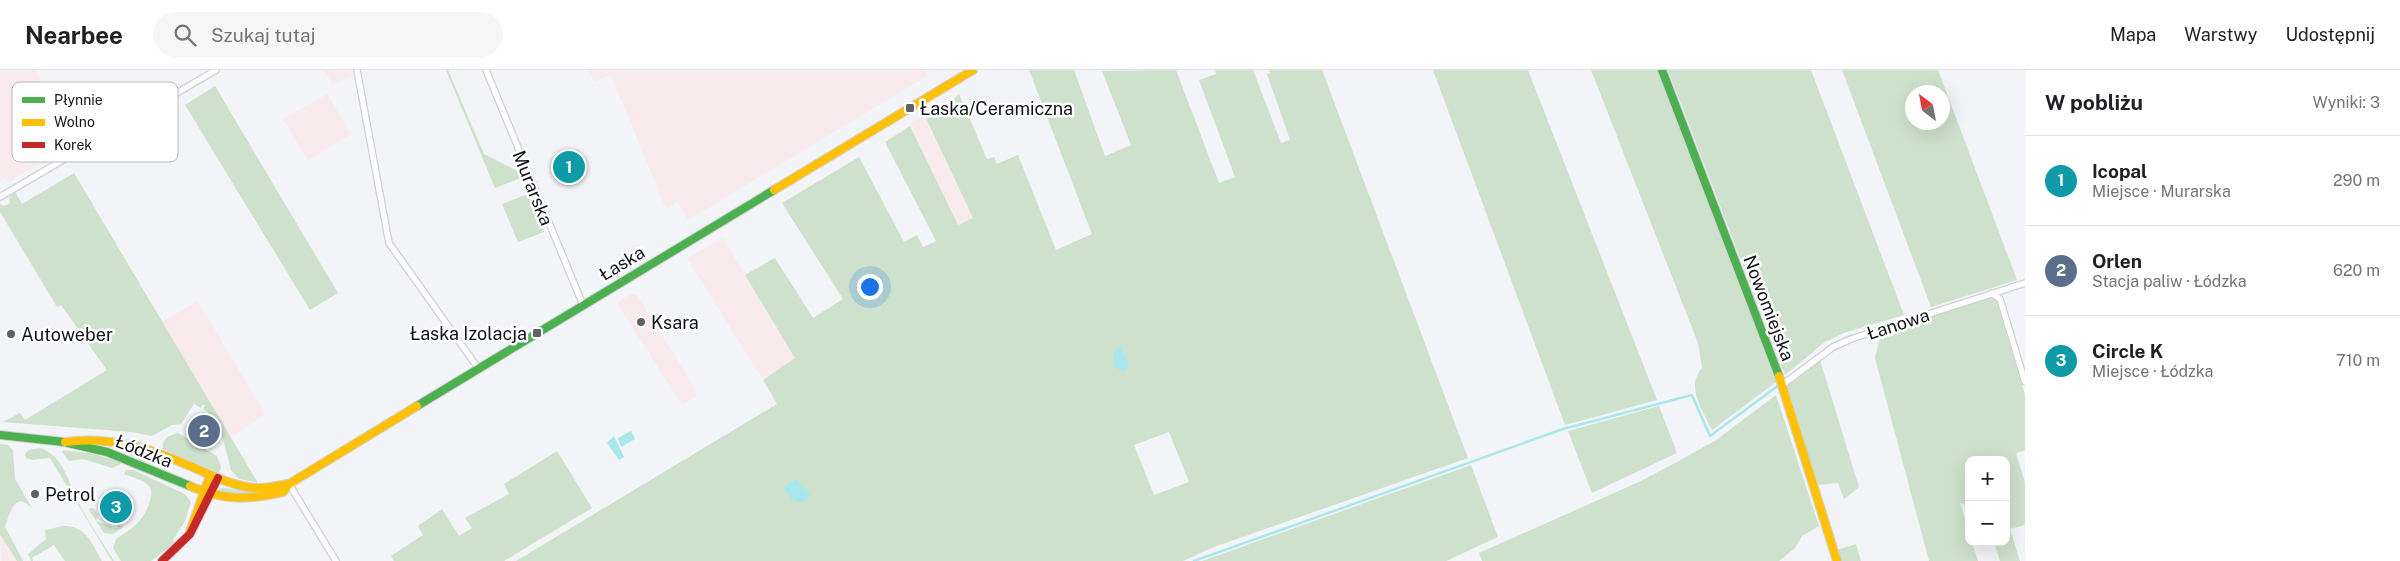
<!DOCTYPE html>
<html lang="pl">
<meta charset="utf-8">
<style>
body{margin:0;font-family:"Public Sans",sans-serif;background:#f6f6f6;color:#202124}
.controls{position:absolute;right:15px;bottom:15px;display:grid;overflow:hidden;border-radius:10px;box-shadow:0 5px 20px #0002}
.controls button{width:45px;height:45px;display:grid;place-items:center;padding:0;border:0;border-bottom:1px solid #e0e0e0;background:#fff;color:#202124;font:25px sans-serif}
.compass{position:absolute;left:1905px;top:15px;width:45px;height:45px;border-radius:50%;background:#fff;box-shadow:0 5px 20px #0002;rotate:328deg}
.you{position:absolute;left:869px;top:216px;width:18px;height:18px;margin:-12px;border:4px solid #fff;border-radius:50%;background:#1a73e8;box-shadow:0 0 0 8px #1a73e833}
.badge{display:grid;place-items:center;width:32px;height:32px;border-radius:50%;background:#0b8043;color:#fff;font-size:16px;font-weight:700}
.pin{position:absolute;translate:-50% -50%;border:2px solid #fff;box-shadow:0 1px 5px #0006}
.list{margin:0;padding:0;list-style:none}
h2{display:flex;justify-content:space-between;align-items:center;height:65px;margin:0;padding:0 20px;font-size:21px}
h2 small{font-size:16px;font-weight:400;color:#757577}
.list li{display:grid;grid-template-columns:32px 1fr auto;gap:15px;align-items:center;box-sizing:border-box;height:90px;padding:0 20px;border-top:1px solid #e0e0e0}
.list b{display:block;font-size:19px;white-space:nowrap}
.list p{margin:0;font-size:16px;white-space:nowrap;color:#757577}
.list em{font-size:16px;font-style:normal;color:#757577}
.icon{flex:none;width:28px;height:28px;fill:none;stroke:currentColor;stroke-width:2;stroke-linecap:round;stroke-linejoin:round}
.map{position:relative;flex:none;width:2025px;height:491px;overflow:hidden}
header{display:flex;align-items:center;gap:30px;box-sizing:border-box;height:70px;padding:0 25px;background:#fff;border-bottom:1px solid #e0e0e0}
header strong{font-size:24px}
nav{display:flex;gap:28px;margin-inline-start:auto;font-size:18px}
.search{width:350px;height:45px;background:#f6f6f6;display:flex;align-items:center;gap:12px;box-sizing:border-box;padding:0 18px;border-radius:28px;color:#757577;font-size:19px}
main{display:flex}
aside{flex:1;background:#fff}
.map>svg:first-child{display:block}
.industrial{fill:#f8eaed}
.green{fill:#cee1cc;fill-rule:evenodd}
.water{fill:#a8e7ec}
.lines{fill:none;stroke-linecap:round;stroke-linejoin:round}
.stream{stroke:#a8e7ec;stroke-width:2.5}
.street-casing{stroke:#cfd1d5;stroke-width:8}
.fast-casing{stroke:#cfd1d5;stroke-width:10}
.slow-casing{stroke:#cfd1d5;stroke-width:10}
.jam-casing{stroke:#cfd1d5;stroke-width:10}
.street{stroke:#fdfdfe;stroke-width:5.5}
.fast{stroke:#4caf50;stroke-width:8}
.slow{stroke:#ffc107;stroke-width:8}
.jam{stroke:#c62828;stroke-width:8}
.poi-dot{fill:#5f6164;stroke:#fff;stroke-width:2}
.labels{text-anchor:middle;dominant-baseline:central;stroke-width:5;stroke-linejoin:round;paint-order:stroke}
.poi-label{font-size:18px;fill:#101215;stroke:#fff;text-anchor:start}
.street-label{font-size:18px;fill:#101215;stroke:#fff}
.key{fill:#fff;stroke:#b7b8b9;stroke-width:1}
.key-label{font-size:14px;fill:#101215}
</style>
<header>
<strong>Nearbee</strong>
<div class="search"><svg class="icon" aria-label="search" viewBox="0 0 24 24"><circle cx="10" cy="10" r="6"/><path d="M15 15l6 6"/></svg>Szukaj tutaj</div>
<nav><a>Mapa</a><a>Warstwy</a><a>Udostępnij</a></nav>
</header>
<main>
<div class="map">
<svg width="2025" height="491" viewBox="0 0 2025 491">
<rect width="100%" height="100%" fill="#f2f4f8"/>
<g class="industrial">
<path d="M0,0h36l13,39 -5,3 19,38 -55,32 -2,-5 -6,4z"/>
<path d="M324,0h28l1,6 -20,9z"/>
<path d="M589,0h336l2,6 -239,144 -10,-18 -12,7 -55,-134 -17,7z"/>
<path d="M327,24l24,40 -43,26 -25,-41z"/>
<path d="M925,45l49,103 -16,7 -49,-101z"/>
<path d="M723,168l72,120 -32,22 -76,-122z"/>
<path d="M630,224l7,1 58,94 1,7 -14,9 -65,-102z"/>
<path d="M198,231l67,113 -34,24 -69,-116z"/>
<path d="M0,463l17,28h-16z"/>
</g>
<g class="green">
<path d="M446,0h2l36,84 35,18 2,6 -26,10z"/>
<path d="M1029,0h45l31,86 26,-11 -29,-74 74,-1 43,113 16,-6 -36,-97 17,-6 -1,-4h38l28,73 9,-3 -23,-66 3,-1 -1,-3h53l146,388 -254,89 -31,14h-667l261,-157 -14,-24 32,-22 -50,-83 30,-17 38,60 30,-19 -61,-96 77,-46 45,85 13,-7 6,12 13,-6 -51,-99 25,-16 48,99 15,-7 -47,-100 21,-13 12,-11 28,65 7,-2 3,7 21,-9 38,95 36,-16zM1169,362l20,50 -35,13 -20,-50z"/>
<path d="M1433,0h95l129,330 -92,25z"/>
<path d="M1591,0h67l118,312 -64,48c-9,-19 -27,-43 -10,-62l-4,-25z"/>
<path d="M1668,0h143l93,245 -60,18 -19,9 -40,33z"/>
<path d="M1842,0h96l79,210 -86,27zM1912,22h30v30h-30z"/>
<path d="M215,16l123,207 -28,17 -125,-205z"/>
<path d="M74,103l184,310 -19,-4 -8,-9 -11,-42 -8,-5 3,-6 -12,-8 2,-3 -2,-2 -2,4 -7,-4 -13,20 -9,1 -20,11 -21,-4 -128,-10 17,-9 5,7 82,-50 -46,-65 -4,2 -57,-95v-8l4,2 6,-3 -1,-6 6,-5 7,12z"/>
<path d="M528,124l16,38 -26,10 -16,-38z"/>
<path d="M1992,226l4,3 29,96v55l-9,3 9,30v42l-15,4 10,32h-20l-6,-19h12v-82h-37v46l-9,-3 9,28v11h3l6,19h-49l-54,-203 6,-26z"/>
<path d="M1820,290l39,127 -15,12 -6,-16 -20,2 -31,-100z"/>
<path d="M1776,325l43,131 -17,10 -7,12 -16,13h-297l-3,-8 162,-72 36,-19 39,-22z"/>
<path d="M1659,336l18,47 -85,40 -24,-62z"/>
<path d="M178,363l39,23 4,11 -2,6 -56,-24c-2,-10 6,-14 15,-16z"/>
<path d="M0,374l8,1 5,5 2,29 17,29c-18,-18 -22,5 -27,19l18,34h-6l-17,-27z"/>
<path d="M40,378c25,8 28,36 39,56 10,19 23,38 35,57h-2l-62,-103 -18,2 -6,-2 -1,-4 4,-4z"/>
<path d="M129,378l24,9 2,6 -2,2 -26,-11z"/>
<path d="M64,380l31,4 25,8 1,2 -9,4 -29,-9 -14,2 -7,-9z"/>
<path d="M557,381l35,57 -88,53h-110l-3,-5 32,-21 -5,-9 24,-17 17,27 13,-8 -7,-10 44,-24 -5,-10z"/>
<path d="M1471,395l27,72 -52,24h-244z"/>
<path d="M133,400l52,24 6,8 -6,19 -12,19 2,3 -24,18h-30l-8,-13 3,-9c17,-11 28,-18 34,-38 1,-5 3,-10 -1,-15 -6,-7 -17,-8 -25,-12l2,-4z"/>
<path d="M222,418l37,4 21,-4 -27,7 -34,-3v-3z"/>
<path d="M90,438h3l5,7 -2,6 21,7 2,-5 4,4 -10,7 -9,-1 -15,-23z"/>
<path d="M63,456c23,-1 29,18 39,35h-37l-11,-16 -22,13 1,3h-2l-3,-7 18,-15 -1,-9z"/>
<path d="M1856,474l5,17h-20l-4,-11z"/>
</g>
<g class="water">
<path d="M1121,277l8,18 -6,7 -8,-5 -2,-11 4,-8z"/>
<path d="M631,361l4,8 -14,8 -3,-9z"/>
<path d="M614,366l10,21 -5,3 -12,-17z"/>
<path d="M796,409l14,14 -3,7 -7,2 -9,-3 -7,-12z"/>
</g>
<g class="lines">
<g class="stream">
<path d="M1831,275l20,-9"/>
<path d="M1194,491l369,-132 129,-34 18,41 69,-51"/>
</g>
<defs>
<g id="street">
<path d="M357,0l32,173 89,125"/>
<path d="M486,0l97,235"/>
<path d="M0,127l216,-127"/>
<path d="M1992,223l8,6 25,83"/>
<path d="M1782,315l51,-38 18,-8 174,-56"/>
<path d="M289,414l47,77"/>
</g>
<g id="fast">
<path d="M1662,0l117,306"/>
<path d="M417,336l357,-216"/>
<path d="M0,365l64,7 43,10 83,34"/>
</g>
<g id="slow">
<path d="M774,120l199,-120"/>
<path d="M1779,306l58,185"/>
<path d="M65,372c45,-6 84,6 125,24 21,9 42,20 65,22 11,1 23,-3 34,-4"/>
<path d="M190,416c34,15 57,14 93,6l6,-8 128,-78"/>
<path d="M190,462l20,-57"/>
</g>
<path id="jam" d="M162,491l28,-27 28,-56"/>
</defs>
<use href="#street" class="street-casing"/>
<use href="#fast" class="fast-casing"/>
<use href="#slow" class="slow-casing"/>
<use href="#jam" class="jam-casing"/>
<use href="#street" class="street"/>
<use href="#fast" class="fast"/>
<use href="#slow" class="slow"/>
<use href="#jam" class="jam"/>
</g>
<g class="poi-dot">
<rect x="905" y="33" width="10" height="10" rx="2.5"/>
<circle cx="641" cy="252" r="5"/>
<rect x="532" y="258" width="10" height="10" rx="2.5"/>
<circle cx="11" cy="264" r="5"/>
<circle cx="35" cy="424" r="5"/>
</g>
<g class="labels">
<g class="poi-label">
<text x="920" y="38">Łaska/Ceramiczna</text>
<text x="651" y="252">Ksara</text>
<text x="527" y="263" text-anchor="end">Łaska Izolacja</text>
<text x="21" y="264">Autoweber</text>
<text x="45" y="424">Petrol</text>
</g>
<g class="street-label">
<text transform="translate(533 118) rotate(68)">Murarska</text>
<text transform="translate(622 193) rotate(-31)">Łaska</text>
<text transform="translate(1769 238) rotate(69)">Nowomiejska</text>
<text transform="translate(1898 254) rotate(-18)">Łanowa</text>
<text transform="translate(144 381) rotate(22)">Łódzka</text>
</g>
</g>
<rect x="12" y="12" width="166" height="80" rx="8" class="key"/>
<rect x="22" y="27" width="23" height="6" fill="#4caf50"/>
<rect x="22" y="49" width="23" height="7" fill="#ffc107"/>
<rect x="22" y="72" width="23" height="6" fill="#c62828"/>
<g class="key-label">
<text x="54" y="35">Płynnie</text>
<text x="54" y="57">Wolno</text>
<text x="54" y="80">Korek</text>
</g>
</svg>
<div class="controls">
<button>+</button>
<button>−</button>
</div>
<svg class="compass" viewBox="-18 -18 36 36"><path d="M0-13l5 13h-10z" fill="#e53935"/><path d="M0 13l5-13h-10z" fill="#757577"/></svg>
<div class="you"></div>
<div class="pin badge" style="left:569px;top:97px;background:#0f9aa8">1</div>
<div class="pin badge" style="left:204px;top:361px;background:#5c6f8a">2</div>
<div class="pin badge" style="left:116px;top:437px;background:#0f9aa8">3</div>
</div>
<aside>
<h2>W pobliżu<small>Wyniki: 3</small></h2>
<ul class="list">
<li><span class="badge" style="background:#0f9aa8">1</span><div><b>Icopal</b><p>Miejsce · Murarska</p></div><em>290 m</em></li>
<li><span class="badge" style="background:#5c6f8a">2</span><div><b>Orlen</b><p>Stacja paliw · Łódzka</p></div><em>620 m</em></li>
<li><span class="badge" style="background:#0f9aa8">3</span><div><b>Circle K</b><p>Miejsce · Łódzka</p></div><em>710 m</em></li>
</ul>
</aside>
</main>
